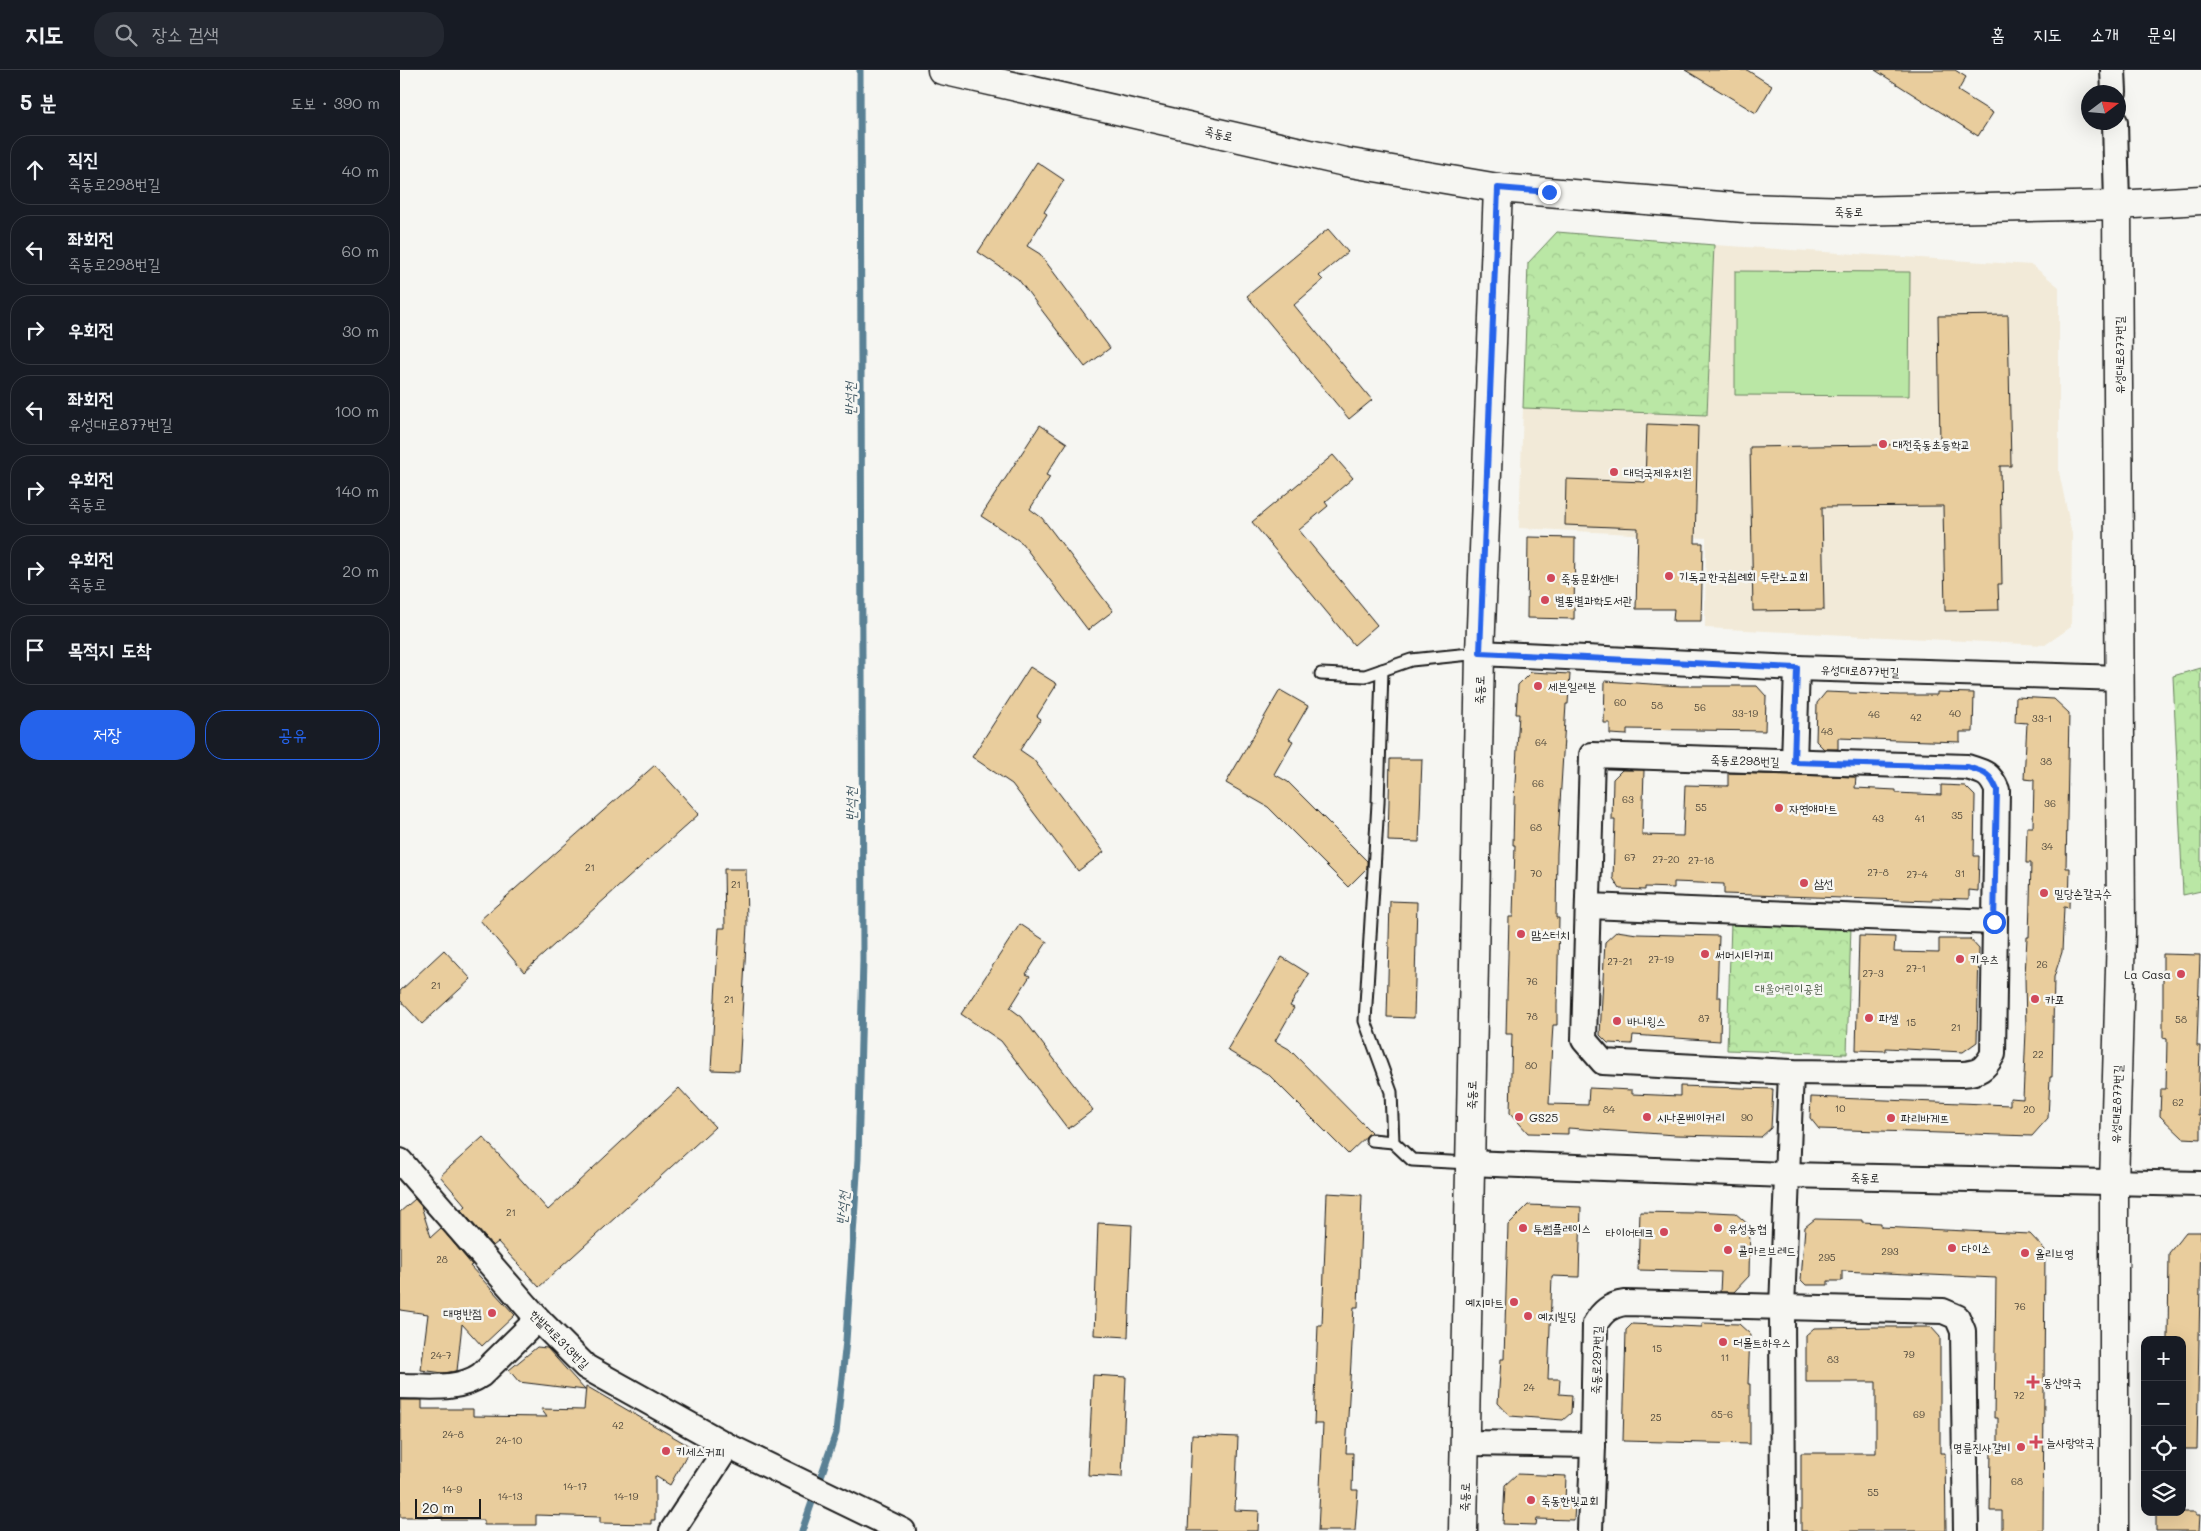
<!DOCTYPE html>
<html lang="ko">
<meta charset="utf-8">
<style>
body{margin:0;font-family:Mali,"Poor Story",sans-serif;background:#242831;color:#f1f3f6}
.controls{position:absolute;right:15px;bottom:15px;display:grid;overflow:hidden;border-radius:10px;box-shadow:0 5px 20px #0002}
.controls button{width:45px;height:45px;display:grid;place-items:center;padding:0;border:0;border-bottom:1px solid #363941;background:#171b24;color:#f1f3f6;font:25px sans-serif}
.compass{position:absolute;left:1681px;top:15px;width:45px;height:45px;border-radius:50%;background:#171b24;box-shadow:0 5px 20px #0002;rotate:74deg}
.scale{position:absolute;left:15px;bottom:12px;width:66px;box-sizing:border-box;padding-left:5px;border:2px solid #1c1c1c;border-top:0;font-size:14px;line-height:18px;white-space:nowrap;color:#1c1c1c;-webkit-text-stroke:4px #f6f6f2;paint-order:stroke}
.stop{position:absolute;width:15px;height:15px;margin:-11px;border:4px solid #2563eb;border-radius:50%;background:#fff}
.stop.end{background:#2563eb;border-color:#fff;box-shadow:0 1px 5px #0008}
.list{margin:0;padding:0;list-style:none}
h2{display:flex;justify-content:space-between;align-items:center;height:65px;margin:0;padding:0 20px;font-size:21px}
h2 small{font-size:16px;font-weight:400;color:#9ea1a6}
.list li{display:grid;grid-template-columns:32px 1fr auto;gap:15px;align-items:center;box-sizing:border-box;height:70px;margin:0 10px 10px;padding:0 10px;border:1px solid #363941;border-radius:20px}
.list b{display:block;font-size:19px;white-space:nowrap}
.list p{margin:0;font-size:16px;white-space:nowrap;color:#9ea1a6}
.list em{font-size:16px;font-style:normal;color:#9ea1a6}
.actions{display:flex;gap:10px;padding:15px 20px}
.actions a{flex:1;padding:11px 0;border:1px solid #2563eb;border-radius:20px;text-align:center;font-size:18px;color:#2563eb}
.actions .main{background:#2563eb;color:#fff}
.icon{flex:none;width:28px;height:28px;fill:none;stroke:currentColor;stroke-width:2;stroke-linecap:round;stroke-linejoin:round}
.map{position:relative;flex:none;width:1801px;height:1461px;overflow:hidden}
header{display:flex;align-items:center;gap:30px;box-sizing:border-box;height:70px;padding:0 25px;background:#171b24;border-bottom:1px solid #363941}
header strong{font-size:24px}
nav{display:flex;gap:28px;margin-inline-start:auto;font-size:18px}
.search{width:350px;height:45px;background:#242831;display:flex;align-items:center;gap:12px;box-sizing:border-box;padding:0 18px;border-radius:20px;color:#9ea1a6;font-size:19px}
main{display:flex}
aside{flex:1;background:#171b24}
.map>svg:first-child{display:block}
.built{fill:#f2ead8}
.park{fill:url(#park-crowns);stroke:#6b8260}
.pitch{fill:#bae7a5;stroke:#6b8260}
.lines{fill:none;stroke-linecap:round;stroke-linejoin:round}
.stream{stroke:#5a8195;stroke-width:7}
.building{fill:#e9cd9d;stroke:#1c1c1c}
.lane-casing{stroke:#1c1c1c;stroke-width:15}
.street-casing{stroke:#1c1c1c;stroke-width:28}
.secondary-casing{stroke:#1c1c1c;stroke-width:31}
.lane{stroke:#f6f6f2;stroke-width:11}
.street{stroke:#f6f6f2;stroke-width:24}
.secondary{stroke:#f6f6f2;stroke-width:28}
.route{stroke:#2563eb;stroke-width:6}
.poi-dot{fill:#d1495b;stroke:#f6f6f2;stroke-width:2}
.labels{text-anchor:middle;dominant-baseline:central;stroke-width:5;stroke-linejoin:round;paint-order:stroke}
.number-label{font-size:10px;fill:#4f483c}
.street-label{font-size:12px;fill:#1c1c1c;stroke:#f6f6f2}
.poi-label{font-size:12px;fill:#1c1c1c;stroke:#f6f6f2;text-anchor:start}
.park-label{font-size:12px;fill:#4b5945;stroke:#f6f6f2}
.water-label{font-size:14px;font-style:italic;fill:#405762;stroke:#f6f6f2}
</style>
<header>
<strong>지도</strong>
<div class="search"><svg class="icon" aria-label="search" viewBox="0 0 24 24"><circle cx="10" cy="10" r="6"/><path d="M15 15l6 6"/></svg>장소 검색</div>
<nav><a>홈</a><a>지도</a><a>소개</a><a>문의</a></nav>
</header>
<main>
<aside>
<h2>5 분<small>도보 · 390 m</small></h2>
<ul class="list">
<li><svg class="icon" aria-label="ahead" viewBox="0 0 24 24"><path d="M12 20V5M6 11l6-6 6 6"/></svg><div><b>직진</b><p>죽동로298번길</p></div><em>40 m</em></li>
<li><svg class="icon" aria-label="left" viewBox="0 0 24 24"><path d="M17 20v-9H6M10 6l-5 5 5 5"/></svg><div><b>좌회전</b><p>죽동로298번길</p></div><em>60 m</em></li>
<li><svg class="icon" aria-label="right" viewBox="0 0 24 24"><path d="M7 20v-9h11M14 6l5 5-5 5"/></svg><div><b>우회전</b></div><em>30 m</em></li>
<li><svg class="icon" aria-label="left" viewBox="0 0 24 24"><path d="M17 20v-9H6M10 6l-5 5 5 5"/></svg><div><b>좌회전</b><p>유성대로877번길</p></div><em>100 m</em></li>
<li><svg class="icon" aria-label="right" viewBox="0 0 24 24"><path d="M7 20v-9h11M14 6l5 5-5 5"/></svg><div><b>우회전</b><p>죽동로</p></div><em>140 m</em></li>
<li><svg class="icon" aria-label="right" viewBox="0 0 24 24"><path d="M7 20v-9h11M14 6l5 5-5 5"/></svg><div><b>우회전</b><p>죽동로</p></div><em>20 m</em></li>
<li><svg class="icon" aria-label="arrive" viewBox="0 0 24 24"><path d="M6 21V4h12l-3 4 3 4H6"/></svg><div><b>목적지 도착</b></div></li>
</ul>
<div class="actions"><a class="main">저장</a><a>공유</a></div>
</aside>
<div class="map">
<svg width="1801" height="1461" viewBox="0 0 1801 1461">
<defs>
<pattern id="park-crowns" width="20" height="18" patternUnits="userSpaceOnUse" patternTransform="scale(1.25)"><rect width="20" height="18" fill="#bae7a5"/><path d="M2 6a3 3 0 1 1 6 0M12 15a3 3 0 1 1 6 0" fill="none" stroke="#9fc68d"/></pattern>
</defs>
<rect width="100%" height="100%" fill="#f6f6f2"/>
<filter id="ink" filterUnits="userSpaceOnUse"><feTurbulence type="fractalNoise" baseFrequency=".02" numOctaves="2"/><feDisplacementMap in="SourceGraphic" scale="10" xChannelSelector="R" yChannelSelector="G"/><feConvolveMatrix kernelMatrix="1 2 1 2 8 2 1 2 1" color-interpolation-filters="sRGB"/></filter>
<g filter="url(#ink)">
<path class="built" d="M1314,175l318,20 27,22v185l13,62 -1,93 -26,18 -340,-17 1,-90 -187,-10 4,-120 184,7z"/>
<g class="park">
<path d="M1157,162l157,13 -7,170 -184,-7 5,-145z"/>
<path d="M1801,598v223l-18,4 -10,-219z"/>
<path d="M1331,852l120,4 -4,128 -120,-4z"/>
</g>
<path class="pitch" d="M1335,201l175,1 -1,124 -174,-1z"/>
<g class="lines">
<path class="stream" d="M402,1461l34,-98 10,-92 12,-182 5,-199 -3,-890"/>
</g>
<g class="building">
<path d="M1285,0h62l25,16 -16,27z"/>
<path d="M1475,0h80l11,7 -8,14 35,22 -15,23z"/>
<path d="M637,92l27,18 -20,32 3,2 -20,32 13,8 70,94 -25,19 -67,-88 -40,-27z"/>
<path d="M928,159l20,23 -29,24 4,4 -29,25 78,95 -23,19 -102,-123z"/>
<path d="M1608,245l3,151h-11l2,118h-4l1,26 -54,1 -2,-105 -121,1 2,103 -71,1 -3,-164 190,-3 -2,-128z"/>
<path d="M1247,354l51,2 -3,117h8l-2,78h-28l1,-12h-38l2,-81 -73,-3 1,-46 79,3z"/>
<path d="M640,355l27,18 -21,32 4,2 -20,32 12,9 71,93 -25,19 -67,-88 -40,-26z"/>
<path d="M933,385l20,23 -28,24 3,4 -29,24 78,95 -23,20 -102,-123z"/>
<path d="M1128,467l47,1 -1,81 -47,-1z"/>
<path d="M630,597l27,17 -20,32 4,3 -21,31 13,9 71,93 -26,19 -66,-87 -40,-27z"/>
<path d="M1131,602l39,2 -2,30h-2l-9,149 -1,65h3l-2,88v19h-4l-1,16 -3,63 39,1 1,-17 43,2v4l48,2v-10l93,3 -2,39 -10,9 -85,-2 -108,-7v6l-40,-1 -18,-20 2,-79h-6l3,-117h4l2,-72h-2l1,-44 5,-87h-3l2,-29z"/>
<path d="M1205,611l76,5h76l9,10 -1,35 -138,-2v6l-17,-1v-11h-6z"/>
<path d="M880,620l28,16 -19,33 4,2 -19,33 14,8 79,79v7l-19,19 -80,-80 -42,-24z"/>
<path d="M1426,622l74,3h37v-3l37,1 -1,39h-13v10l-122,-4v11h-14l-8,-8 1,-38z"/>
<path d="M1616,627l38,2 15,14 -3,155h4l-1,40 -5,-1 -2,45 -8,25 -2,100h-2l-2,41 -16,18 -213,-7 -9,-11 1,-21 199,8v-7l13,1 3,-68 -1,-55 2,-39h2l2,-74h-5l1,-36h6l1,-47 -10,-1 3,-56 -12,-1z"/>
<path d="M990,689h32l-3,83 -31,-1z"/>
<path d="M255,695l44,49 -175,158 -44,-52z"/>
<path d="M1222,700h22l-2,65 41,1 2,-51 43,1v-13l128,4 -1,11 41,2v3l45,2v-10l24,1 10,10 -1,60h5l-1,35 -9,-1v9l-37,-1v3l-208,-7v-10l-50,-2v6l-29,-1v3l-25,-1 -7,-11 2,-58h-3l1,-41z"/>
<path d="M324,799h22l1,56 -8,146 -28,-1 8,-142h6z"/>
<path d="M990,831l27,1 -3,116 -27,-1z"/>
<path d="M620,854l27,18 -21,32 4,2 -20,32 12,9 71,93 -25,19 -67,-88 -40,-27z"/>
<path d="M1217,861l20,3 82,2 -2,61h4l-1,44 -87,-6 -1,9 -24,-1 -8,-8 5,-93z"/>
<path d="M1459,866l36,1 -1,15 45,1v-14h31l9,10 -2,93 -14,10 -77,-4v3l-30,-1z"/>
<path d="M44,880l27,29 -49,45 -22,-24v-9z"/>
<path d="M1763,884l37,1 -3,91h3l-2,69h3v24l-18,-1 -23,-22 1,-27h5l1,-50 -4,-1z"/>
<path d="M882,887l27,17 -19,32 4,2 -19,33 14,8 82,83 -23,22 -79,-79 -42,-25z"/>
<path d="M279,1018l36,39 -176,160 -41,-45 -5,4 -32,-36 5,-4 -26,-30 43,-39 65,73z"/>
<path d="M927,1123l35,2 -4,112h-4l-8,146h7l-1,37h6l-3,41h-37l5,-107h-9l4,-99h4z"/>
<path d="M15,1129l6,7 10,31 10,-9 31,37 -2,1 45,49 -33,31 -20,-22 -5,47 -14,2 -22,-3 7,-56 -28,-4v-98z"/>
<path d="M1128,1135l53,2 -2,70 -27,-1 -4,103h12l-1,15 13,1 -1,18 -8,7 -53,-4 -12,-13 3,-44h3l4,-134z"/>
<path d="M1293,1141l42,2 15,13 -1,50 -15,16h-14l1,-20 -83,-2 2,-58 53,1z"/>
<path d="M1415,1149l47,1v2l19,1v4l149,7 15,16 -2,281h-41v-20h-12l1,-60h7v-33h-4l2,-140 -154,-7v10h-14v4h-22l-5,-5 4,-53z"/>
<path d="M698,1153l34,2 -4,112 -34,-2z"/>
<path d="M1786,1162h15l-4,217h-15v-109h-14l1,-87z"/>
<path d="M1302,1253l37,1 11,10 -2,50h2v60l-127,-3 3,-111 6,-6 70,3z"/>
<path d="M1479,1257h52l9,10v116h5l1,78h-145v-78h75v-71h-70v-47l8,-7z"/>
<path d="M137,1277l10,1 38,42 -66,-8 -10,-12z"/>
<path d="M693,1305l33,2 -4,100 -34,-2z"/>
<path d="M186,1316l105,61 -21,38 -15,-9v44h-4v4l-51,-1v-6l-64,-2v10h-52v-5h-42l1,-3h-43v-117h22v9h51v7l74,1 -6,-8 43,1z"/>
<path d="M792,1365l46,2 -3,73 24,1 -1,20h-70z"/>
<path d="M1117,1404l49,2 -1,27 10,1 -1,16 -37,-1 -1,6 -33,-1 2,-39z"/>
<path d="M1756,1442h40v3h4l-1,16h-43z"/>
</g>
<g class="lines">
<defs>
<g id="lane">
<path d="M982,600l-4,133 -13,218 26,71 2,50 19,18 57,3"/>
<path d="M921,604l44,2 46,-16 69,-7"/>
<path d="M972,1070l21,2"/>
</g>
<g id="street">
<path d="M1713,0l1,22"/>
<path d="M1715,52l2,83"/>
<path d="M1080,583l317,15 324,10"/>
<path d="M1192,685l375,12c17,5 23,6 30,23l-4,264c-8,15 -14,19 -31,20l-171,-2 -188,-10 -19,-22z"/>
<path d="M1394,692l3,-94"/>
<path d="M1188,836l406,16"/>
<path d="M0,1091l138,158 48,48 142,79 175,85"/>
<path d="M1069,1093l317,12 415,9"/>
<path d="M0,1316c27,0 58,5 81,-11l57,-56"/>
<path d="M1066,1373l127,2"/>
<path d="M272,1461l56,-85"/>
<path d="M1190,1461l3,-86 2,-121c7,-12 15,-19 30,-21l318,8 14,6 6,14 3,200"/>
<path d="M1383,1461l-1,-223 9,-236"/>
</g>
<g id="secondary">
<path d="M542,0l403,92 153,26 247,20 106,3 266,-6 84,-5"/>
<path d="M1063,1461l17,-878 18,-465"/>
<path d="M1714,1461v-347l7,-251 -4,-728"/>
</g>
</defs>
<use href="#lane" class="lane-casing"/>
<use href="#street" class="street-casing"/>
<use href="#secondary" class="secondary-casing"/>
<use href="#lane" class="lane"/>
<use href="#street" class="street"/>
<use href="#secondary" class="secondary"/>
</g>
</g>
<g class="lines" filter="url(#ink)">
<path class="route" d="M1149,122l-51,-4 -18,465 317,15 -3,94 173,5c17,5 23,6 30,23l-3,132"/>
</g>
<g class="poi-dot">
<circle cx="1483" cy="374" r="5"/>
<circle cx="1214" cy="402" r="5"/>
<circle cx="1269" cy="506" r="5"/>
<circle cx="1151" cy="508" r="5"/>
<circle cx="1145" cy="530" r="5"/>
<circle cx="1138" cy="616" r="5"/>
<circle cx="1379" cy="738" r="5"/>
<circle cx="1404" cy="813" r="5"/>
<circle cx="1644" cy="823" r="5"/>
<circle cx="1121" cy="864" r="5"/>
<circle cx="1305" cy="884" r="5"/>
<circle cx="1560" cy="889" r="5"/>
<circle cx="1781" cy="904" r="5"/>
<circle cx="1635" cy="929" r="5"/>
<circle cx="1469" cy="948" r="5"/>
<circle cx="1217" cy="951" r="5"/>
<circle cx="1119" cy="1047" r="5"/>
<circle cx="1247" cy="1047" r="5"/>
<circle cx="1491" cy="1048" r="5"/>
<circle cx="1123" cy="1158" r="5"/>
<circle cx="1318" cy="1158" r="5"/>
<circle cx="1264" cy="1162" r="5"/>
<circle cx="1552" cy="1178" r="5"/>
<circle cx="1328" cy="1180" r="5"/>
<circle cx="1625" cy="1183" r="5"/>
<circle cx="1114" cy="1232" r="5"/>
<circle cx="92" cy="1243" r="5"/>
<circle cx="1128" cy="1246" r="5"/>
<circle cx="1323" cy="1272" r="5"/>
<path d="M1630.5 1304.5h5v5h5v5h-5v5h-5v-5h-5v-5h5z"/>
<path d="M1633.5 1364.5h5v5h5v5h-5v5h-5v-5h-5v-5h5z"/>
<circle cx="1621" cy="1377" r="5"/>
<circle cx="266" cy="1381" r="5"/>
<circle cx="1131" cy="1430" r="5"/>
</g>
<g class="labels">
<g class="number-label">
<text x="1220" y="632">60</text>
<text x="1257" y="635">58</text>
<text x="1300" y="637">56</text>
<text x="1345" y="643">33-19</text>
<text x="1555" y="643">40</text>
<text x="1474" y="644">46</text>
<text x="1516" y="647">42</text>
<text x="1642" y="648">33-1</text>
<text x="1427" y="661">48</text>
<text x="1141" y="672">64</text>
<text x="1646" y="691">38</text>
<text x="1138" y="713">66</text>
<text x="1228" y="729">63</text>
<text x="1650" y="733">36</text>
<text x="1301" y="737">55</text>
<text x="1557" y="745">35</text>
<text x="1478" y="748">43</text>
<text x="1520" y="748">41</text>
<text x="1136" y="757">68</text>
<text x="1647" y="776">34</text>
<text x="1230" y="787">67</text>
<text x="1266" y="789">27-20</text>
<text x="1301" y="790">27-18</text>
<text x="190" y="797">21</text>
<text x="1478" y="802">27-8</text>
<text x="1136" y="803">70</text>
<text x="1560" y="803">31</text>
<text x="1517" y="804">27-4</text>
<text x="336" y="814">21</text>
<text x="1261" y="889">27-19</text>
<text x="1220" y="891">27-21</text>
<text x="1642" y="894">26</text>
<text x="1516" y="898">27-1</text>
<text x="1473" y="903">27-3</text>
<text x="1132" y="911">76</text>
<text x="36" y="915">21</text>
<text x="329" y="929">21</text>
<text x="1132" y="946">78</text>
<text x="1304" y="948">87</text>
<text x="1781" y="949">58</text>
<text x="1511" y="952">15</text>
<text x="1556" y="957">21</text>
<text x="1638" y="984">22</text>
<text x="1131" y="995">80</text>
<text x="1778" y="1032">62</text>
<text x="1440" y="1038">10</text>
<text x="1209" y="1039">84</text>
<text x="1629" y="1039">20</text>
<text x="1347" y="1047">90</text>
<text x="111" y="1142">21</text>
<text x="1490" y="1181">293</text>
<text x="1427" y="1187">295</text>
<text x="42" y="1189">28</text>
<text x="1620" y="1236">76</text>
<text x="1257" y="1278">15</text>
<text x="1509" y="1284">79</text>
<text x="41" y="1285">24-7</text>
<text x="1325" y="1287">11</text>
<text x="1433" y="1289">83</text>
<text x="1129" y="1317">24</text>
<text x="1619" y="1325">72</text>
<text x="1322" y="1344">85-6</text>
<text x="1519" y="1344">69</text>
<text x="1256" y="1347">25</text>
<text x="218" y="1355">42</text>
<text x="53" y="1364">24-8</text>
<text x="109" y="1370">24-10</text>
<text x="1617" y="1411">68</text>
<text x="175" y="1416">14-17</text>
<text x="52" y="1419">14-9</text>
<text x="1473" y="1422">55</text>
<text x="110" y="1426">14-13</text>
<text x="226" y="1426">14-19</text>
</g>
<g class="street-label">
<text transform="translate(819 63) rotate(13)">죽동로</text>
<text x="1449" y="141">죽동로</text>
<text transform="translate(1719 285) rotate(-90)">유성대로877번길</text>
<text transform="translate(1460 600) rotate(2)">유성대로877번길</text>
<text transform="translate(1079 620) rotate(-89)">죽동로</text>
<text transform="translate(1345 690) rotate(2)">죽동로298번길</text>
<text transform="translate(1071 1025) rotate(-89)">죽동로</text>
<text transform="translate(1716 1034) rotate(-88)">유성대로877번길</text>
<text transform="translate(1465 1107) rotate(1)">죽동로</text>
<text transform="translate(160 1269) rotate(45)">한밭대로313번길</text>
<text transform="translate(1196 1290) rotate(-88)">죽동로297번길</text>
<text transform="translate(1064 1427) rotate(-88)">죽동로</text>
</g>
<g class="poi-label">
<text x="1493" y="374">대전죽동초등학교</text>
<text x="1224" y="402">대덕국제유치원</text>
<text x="1279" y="506">기독교한국침례회 두란노교회</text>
<text x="1161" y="508">죽동문화센터</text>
<text x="1155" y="530">별똥별과학도서관</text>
<text x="1148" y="616">세븐일레븐</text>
<text x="1389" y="738">자연애마트</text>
<text x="1414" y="813">삼선</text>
<text x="1654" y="823">밀당손칼국수</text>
<text x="1131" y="864">맘스터치</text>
<text x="1315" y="884">써머시티커피</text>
<text x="1570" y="889">키우츠</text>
<text x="1771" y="904" text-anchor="end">La Casa</text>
<text x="1645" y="929">카포</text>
<text x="1479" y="948">파셀</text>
<text x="1227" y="951">바니윙스</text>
<text x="1129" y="1047">GS25</text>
<text x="1257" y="1047">시나몬베이커리</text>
<text x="1501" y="1048">파리바게뜨</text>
<text x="1133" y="1158">투썸플레이스</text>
<text x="1328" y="1158">유성농협</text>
<text x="1254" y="1162" text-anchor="end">타이어테크</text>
<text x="1562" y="1178">다이소</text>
<text x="1338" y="1180">콜마르브레드</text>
<text x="1635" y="1183">올리브영</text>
<text x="1104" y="1232" text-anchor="end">예지마트</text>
<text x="82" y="1243" text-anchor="end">대명반점</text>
<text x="1138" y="1246">예지빌딩</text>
<text x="1333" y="1272">더몰트하우스</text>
<text x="1643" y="1312">동산약국</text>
<text x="1646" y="1372">늘사랑약국</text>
<text x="1611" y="1377" text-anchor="end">명륜진사갈비</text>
<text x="276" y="1381">키세스커피</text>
<text x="1141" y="1430">죽동한빛교회</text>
</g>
<g class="park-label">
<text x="1389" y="918">대울어린이공원</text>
</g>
<g class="water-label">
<text transform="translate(449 329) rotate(-90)">반석천</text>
<text transform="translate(450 734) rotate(-90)">반석천</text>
<text transform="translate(442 1138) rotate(-85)">반석천</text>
</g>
</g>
</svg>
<div class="controls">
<button>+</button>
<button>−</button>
<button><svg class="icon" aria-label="locate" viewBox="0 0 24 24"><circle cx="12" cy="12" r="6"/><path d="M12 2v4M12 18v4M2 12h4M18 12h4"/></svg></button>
<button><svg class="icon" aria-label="layers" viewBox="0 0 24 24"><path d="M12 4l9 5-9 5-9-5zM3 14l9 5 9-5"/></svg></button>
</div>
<svg class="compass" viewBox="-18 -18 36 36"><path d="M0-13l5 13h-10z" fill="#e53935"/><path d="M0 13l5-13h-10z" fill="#9ea1a6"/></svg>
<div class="scale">20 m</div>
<div class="stop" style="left:1594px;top:852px"></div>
<div class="stop end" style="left:1149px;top:122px"></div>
</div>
</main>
